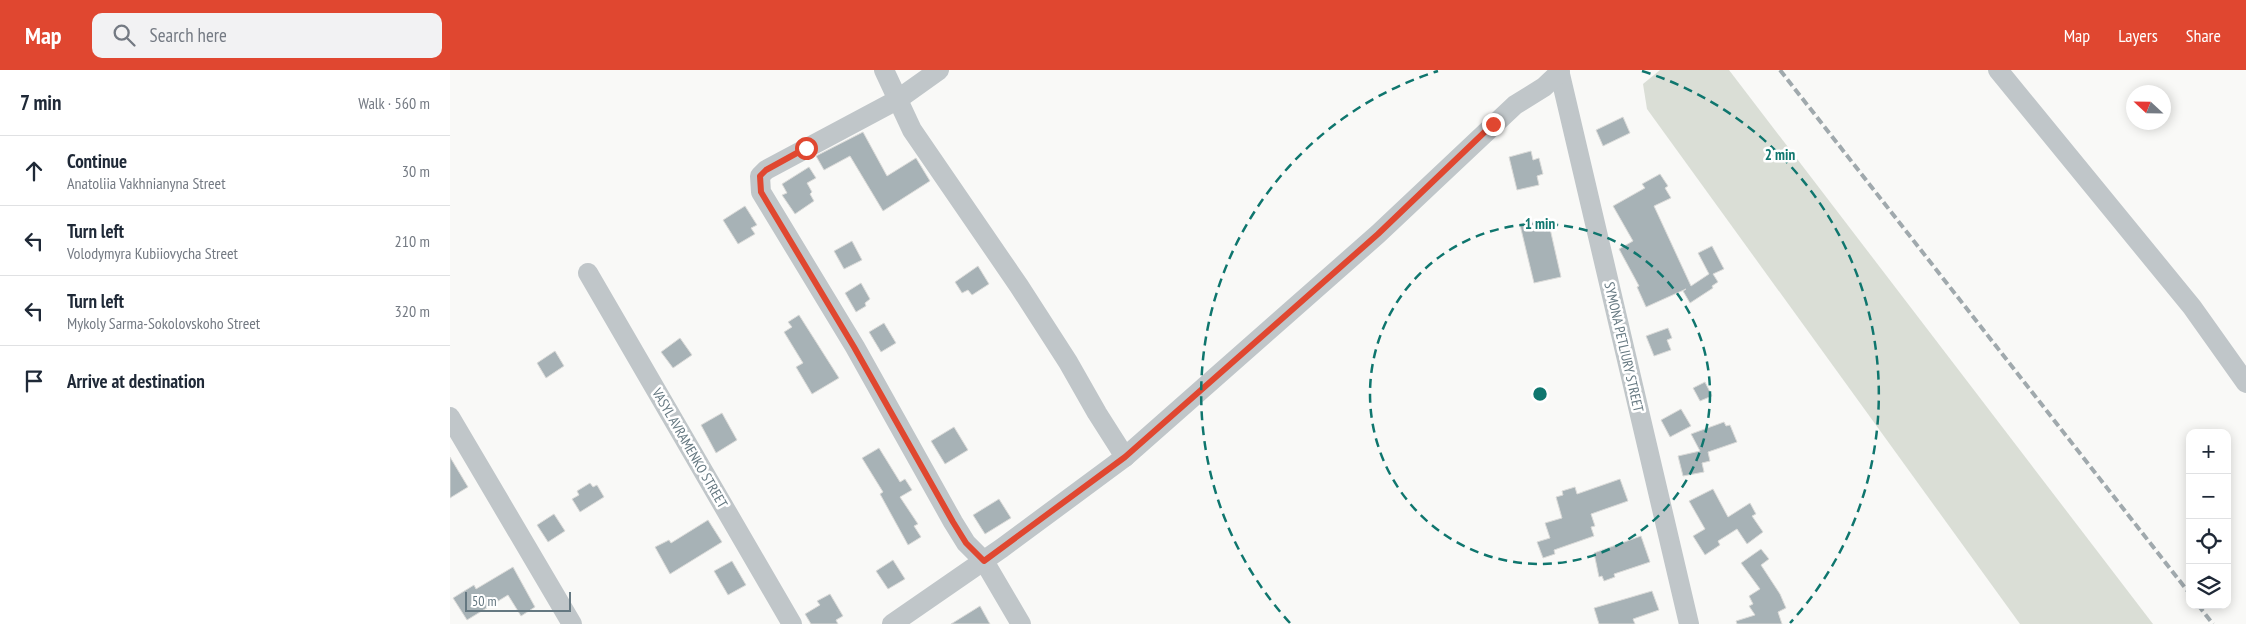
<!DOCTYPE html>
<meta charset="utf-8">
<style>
body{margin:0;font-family:"PT Sans Narrow",sans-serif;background:#f2f2f3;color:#1f2937}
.controls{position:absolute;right:15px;bottom:15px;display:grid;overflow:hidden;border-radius:10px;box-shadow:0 2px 12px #0003}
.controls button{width:45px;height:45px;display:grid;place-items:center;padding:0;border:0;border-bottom:1px solid #e0e1e3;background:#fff;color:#1f2937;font:25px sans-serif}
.compass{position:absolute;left:1676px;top:15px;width:45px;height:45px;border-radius:50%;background:#fff;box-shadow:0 2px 12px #0003;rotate:292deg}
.scale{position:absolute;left:15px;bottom:12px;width:106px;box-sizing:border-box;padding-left:5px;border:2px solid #657881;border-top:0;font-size:14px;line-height:18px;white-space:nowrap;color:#657881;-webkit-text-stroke:4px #fff;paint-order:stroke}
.stop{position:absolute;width:15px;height:15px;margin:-11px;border:4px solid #e04730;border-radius:50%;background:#fff}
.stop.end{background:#e04730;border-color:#fff;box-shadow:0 1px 5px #0008}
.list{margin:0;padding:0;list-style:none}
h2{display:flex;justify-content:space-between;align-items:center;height:65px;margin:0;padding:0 20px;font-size:21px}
h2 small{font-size:16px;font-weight:400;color:#747a83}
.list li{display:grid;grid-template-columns:32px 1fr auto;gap:15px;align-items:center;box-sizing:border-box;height:70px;padding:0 20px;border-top:1px solid #e0e1e3}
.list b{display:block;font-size:19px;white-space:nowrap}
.list p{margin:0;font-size:16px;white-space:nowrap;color:#747a83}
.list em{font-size:16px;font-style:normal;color:#747a83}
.icon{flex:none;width:28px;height:28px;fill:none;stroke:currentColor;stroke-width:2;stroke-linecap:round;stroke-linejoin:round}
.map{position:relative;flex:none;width:1796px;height:554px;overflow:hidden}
header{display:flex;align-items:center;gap:30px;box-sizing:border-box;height:70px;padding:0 25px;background:#e04730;color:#fff}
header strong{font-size:24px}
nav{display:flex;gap:28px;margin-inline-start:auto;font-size:18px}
.search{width:350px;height:45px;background:#f2f2f3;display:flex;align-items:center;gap:12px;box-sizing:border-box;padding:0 18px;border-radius:10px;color:#747a83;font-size:19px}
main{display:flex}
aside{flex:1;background:#fff}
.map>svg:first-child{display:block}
.green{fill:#daded6}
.building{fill:#a7b2b6;stroke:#dbdbd9}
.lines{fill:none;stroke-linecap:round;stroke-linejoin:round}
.minor{stroke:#c0c6c9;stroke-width:20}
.rail{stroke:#a0a9ad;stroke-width:4;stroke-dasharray:8 4;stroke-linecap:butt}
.route{stroke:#e04730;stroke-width:6}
.ring{fill:none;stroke:#0f766e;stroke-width:2.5;stroke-dasharray:9 6}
.labels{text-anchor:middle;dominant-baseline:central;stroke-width:5;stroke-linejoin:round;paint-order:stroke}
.street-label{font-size:14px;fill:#657881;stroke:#fff}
.centre{fill:#0f766e;stroke:#fff;stroke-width:2.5}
.ring-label{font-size:15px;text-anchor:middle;font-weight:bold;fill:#0f766e;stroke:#fff;stroke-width:5;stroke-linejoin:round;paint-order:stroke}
</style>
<header>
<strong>Map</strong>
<div class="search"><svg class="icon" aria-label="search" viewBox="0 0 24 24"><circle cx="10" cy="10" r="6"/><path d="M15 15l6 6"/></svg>Search here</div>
<nav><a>Map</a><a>Layers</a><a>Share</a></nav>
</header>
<main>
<aside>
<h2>7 min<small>Walk · 560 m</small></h2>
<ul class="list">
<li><svg class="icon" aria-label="ahead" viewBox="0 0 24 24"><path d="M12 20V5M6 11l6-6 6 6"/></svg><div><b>Continue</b><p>Anatoliia Vakhnianyna Street</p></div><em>30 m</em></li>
<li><svg class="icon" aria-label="left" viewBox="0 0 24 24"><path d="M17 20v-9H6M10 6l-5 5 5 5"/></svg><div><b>Turn left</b><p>Volodymyra Kubiiovycha Street</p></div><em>210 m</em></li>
<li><svg class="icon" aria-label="left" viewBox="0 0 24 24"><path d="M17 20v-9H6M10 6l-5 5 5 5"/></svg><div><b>Turn left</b><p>Mykoly Sarma-Sokolovskoho Street</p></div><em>320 m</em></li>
<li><svg class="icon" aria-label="arrive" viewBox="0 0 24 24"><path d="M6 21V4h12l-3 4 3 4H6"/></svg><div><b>Arrive at destination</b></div></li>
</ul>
</aside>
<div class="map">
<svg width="1796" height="554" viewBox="0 0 1796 554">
<rect width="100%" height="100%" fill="#f9f9f7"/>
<path class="green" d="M1210,0h69l424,554h-133l-373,-515 -4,-25z"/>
<g class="building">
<path d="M1173,47l7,16 -27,13 -7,-16z"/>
<path d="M413,62l24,44 29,-18 14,23 -47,30 -33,-55 -26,14 -8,-14z"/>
<path d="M1081,81l2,9 6,-2 4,16 -6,2 2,9 -22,5 -8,-33z"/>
<path d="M359,97l7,11 -9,5 5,9 -2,2 4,7 -19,13 -13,-19 5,-2 -5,-9z"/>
<path d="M1210,104l8,12 -3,2 6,10 -17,8 37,80 18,-12 -11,-21 14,-7 12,23 -11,5 5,8 -6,4 1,2 -23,15 -7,-12 3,-2 -40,18 -9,-20 2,-1 -20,-37 14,-8 -20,-35 32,-18 -3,-4z"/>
<path d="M295,136l12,19 -6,3 4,6 -17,10 -15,-24z"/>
<path d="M1089,151l1,5 9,-2 12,53 -27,6 -14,-58z"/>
<path d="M402,171l10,19 -18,9 -10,-18z"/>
<path d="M528,196l11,18 -17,11 -4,-5 -6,3 -7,-11z"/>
<path d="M411,213l9,16 -5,4 1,3 -10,6 -11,-19z"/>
<path d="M349,245l40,63 -27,16 -16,-27 7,-4 -19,-31 8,-5 -4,-5z"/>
<path d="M434,253l12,20 -15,9 -12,-20z"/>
<path d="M1218,258l4,10 -5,2 4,10 -17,6 -8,-20z"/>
<path d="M230,268l12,17 -19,13 -12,-16z"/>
<path d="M105,281l9,15 -18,12 -9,-15z"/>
<path d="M1255,312l7,14 -12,5 -7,-13z"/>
<path d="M1231,339l10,17 -21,11 -9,-17z"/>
<path d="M272,343l15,27 -21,13 -15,-28z"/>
<path d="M1274,352l2,4 4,-1 7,17 -29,10 2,9 -8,2 2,9 -21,4 -5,-20 22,-5 -9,-17z"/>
<path d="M504,357l14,23 -23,14 -14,-23z"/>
<path d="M429,378l21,34 5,-3 7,11 -12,7 18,27 -4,2 7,11 -13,8 -28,-51 3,-2 -21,-34z"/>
<path d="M0,387l18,30 -18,11z"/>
<path d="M1170,409l8,22 -37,13 4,12 -4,1 3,9 -40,14 1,4 -12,4 -6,-16 13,-4 -5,-15 17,-5 -6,-21 7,-2 -1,-4 13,-4 2,7z"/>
<path d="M140,413l3,4 4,-2 7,12 -24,15 -8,-13 7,-4 -2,-4z"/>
<path d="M1263,419l15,28 22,-14 6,11 -4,2 11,16 -16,12 -10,-15 -19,12 2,4 -15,10 -12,-19 12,-7 -16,-28z"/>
<path d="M549,429l12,19 -26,16 -12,-19z"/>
<path d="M104,444l11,17 -17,11 -11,-17z"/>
<path d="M258,450l14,22 -52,32 -15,-27 14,-7 2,3z"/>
<path d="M1191,466l9,26 -36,12 1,3 -11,4 -2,-5 -3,1 -5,-24z"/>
<path d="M1311,479l8,10 -8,6 19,29 6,14 -8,4 4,12h-45l-1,-3 19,-6 -6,-9 4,-2 -4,-8 11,-7 -19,-26z"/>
<path d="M443,490l12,19 -17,10 -12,-18z"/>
<path d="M282,491l14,24 -18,10 -14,-24z"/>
<path d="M63,497l22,40 -14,9 -13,-21 -41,25 -14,-22 21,-13 2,4z"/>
<path d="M1202,521l7,19 -26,9 2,5h-36l-5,-16z"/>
<path d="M380,524l13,22 -7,4 2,4h-27l-6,-10 15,-9 -3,-4z"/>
<path d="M530,536l10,18h-39z"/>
</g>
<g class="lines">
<g class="minor">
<path d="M434,0l28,60 107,156 49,76 29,51 28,44"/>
<path d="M489,0l-42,30 -131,70 -6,6 1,16 94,155 98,175 13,21 18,18 37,63"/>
<path d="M1109,0l130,554"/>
<path d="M1548,0l194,237 54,76"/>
<path d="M138,203l204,351"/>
<path d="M0,347l122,207"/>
<path d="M442,554l110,-76 123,-91 253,-223 137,-129 29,-18 16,-15"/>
</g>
<g class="rail">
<path d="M1330,0l410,524"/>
<path d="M1748,535l15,19"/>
</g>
</g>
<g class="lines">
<path class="route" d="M356,78l-40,22 -6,6 1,16 93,155 99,175 13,21 18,18 141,-104 253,-223 115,-110"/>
</g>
<g class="ring">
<circle cx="1090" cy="324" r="170"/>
<path d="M840 553A339 339 0 0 1 988 1M1192 1A339 339 0 0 1 1340 553"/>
</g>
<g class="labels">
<g class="street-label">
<text transform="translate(1174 277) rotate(77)">SYMONA PETLIURY STREET</text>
<text transform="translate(240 378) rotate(60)">VASYL AVRAMENKO STREET</text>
</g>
</g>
<circle cx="1090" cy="324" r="8" class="centre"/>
<g class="ring-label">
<text x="1330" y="90">2 min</text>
<text x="1090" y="159">1 min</text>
</g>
</svg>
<div class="controls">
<button>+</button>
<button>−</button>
<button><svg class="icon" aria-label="locate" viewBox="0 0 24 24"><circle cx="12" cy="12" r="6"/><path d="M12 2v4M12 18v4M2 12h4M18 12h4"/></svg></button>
<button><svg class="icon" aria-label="layers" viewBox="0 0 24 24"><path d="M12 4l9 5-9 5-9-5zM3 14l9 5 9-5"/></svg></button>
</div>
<svg class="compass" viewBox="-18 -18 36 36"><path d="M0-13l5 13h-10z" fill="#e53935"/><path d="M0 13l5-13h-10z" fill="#747a83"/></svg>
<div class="scale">50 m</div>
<div class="stop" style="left:356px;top:78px"></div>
<div class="stop end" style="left:1043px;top:54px"></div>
</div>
</main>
